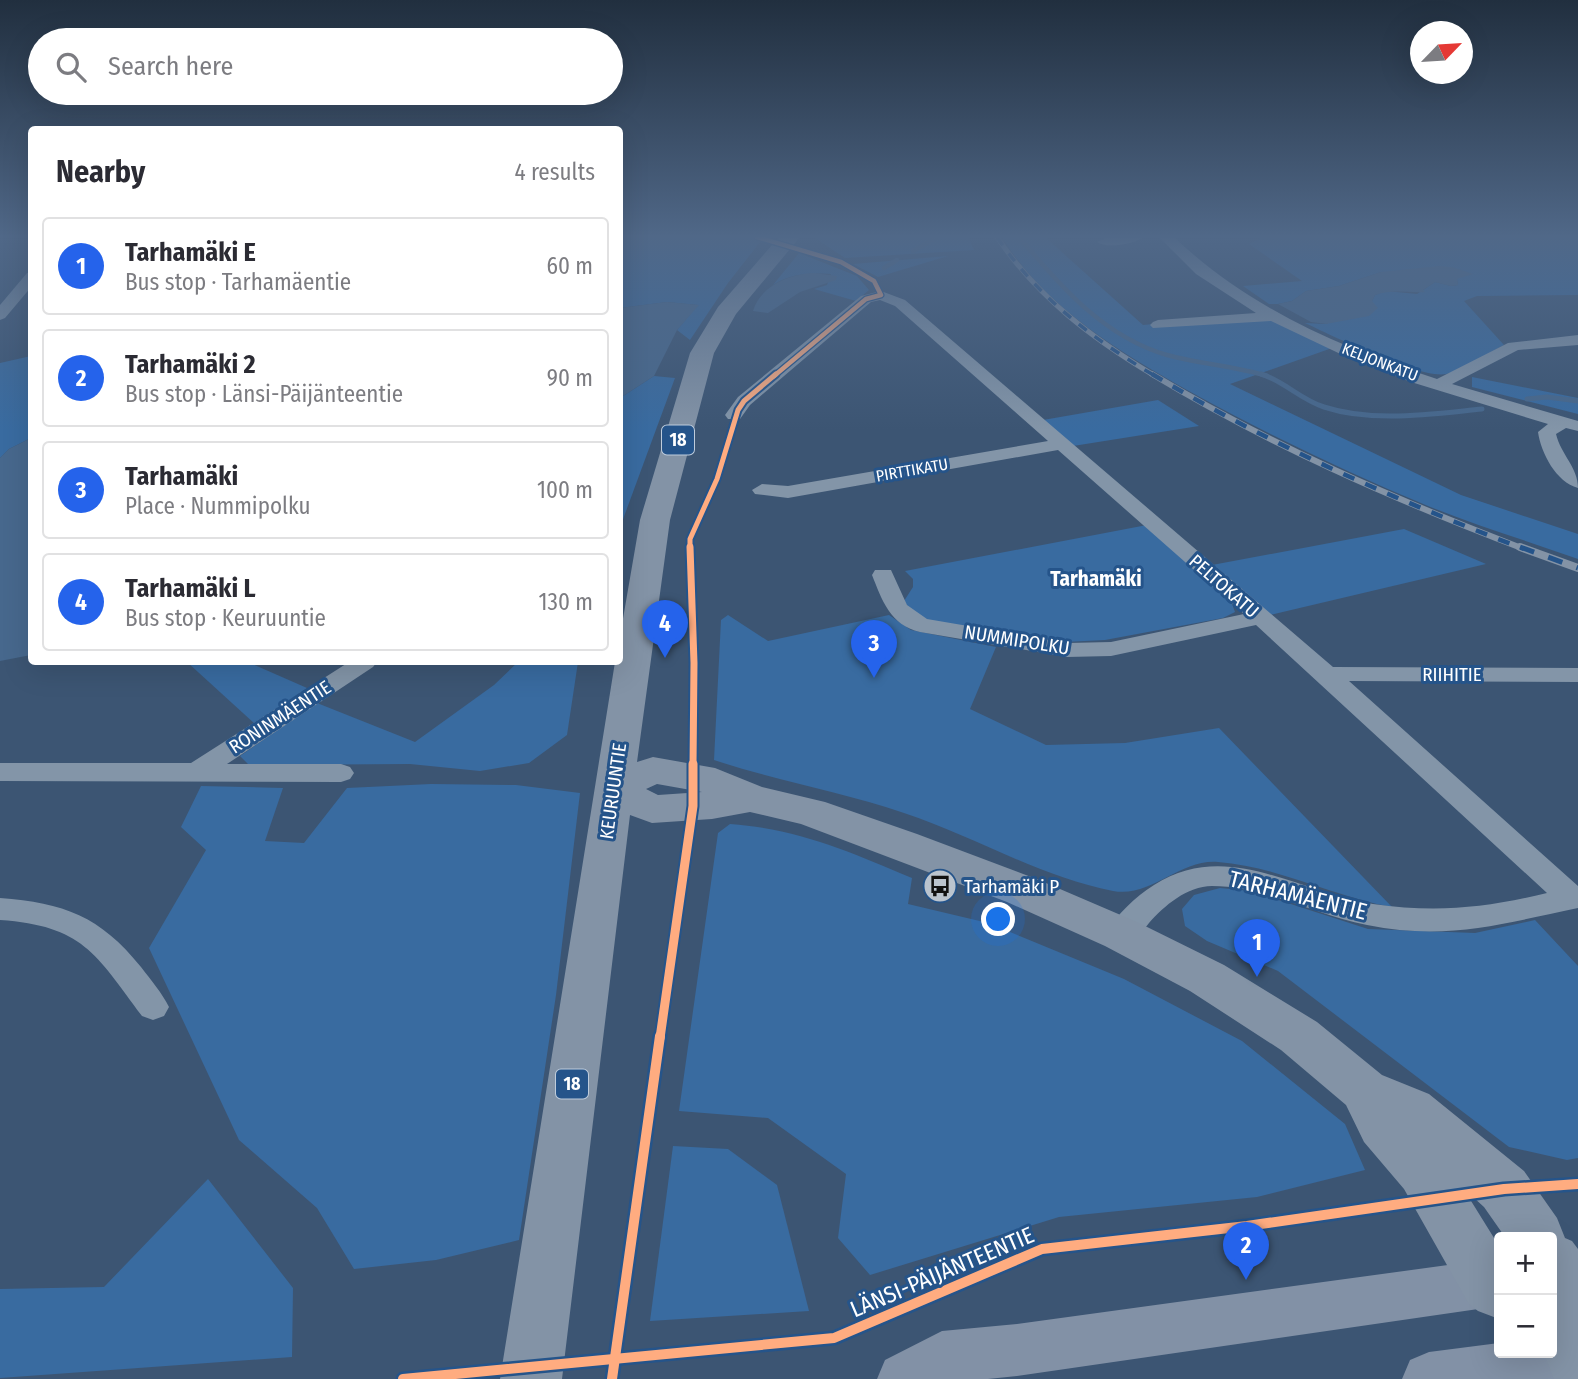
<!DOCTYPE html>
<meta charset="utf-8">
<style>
body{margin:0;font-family:"Fira Sans Condensed",sans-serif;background:#f2f2f3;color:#2b2b33}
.controls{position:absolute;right:21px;bottom:21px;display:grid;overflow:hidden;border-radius:7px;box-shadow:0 7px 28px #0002}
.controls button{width:63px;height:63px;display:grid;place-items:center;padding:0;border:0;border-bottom:2px solid #e1e1e2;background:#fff;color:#2b2b33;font:35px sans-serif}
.compass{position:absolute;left:1410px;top:21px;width:63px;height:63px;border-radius:50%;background:#fff;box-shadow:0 7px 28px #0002;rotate:65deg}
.you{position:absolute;left:999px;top:920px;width:24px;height:24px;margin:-18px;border:5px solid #fff;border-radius:50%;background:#1a73e8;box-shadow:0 0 0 10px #1a73e833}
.badge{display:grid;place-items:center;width:46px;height:46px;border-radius:50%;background:#2563eb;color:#fff;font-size:23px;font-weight:700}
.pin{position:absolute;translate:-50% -58px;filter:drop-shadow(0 2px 4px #0008)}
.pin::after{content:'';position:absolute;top:37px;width:24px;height:21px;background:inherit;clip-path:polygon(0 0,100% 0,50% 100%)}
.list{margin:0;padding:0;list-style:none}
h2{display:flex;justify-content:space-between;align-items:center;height:91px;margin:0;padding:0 28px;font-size:30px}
h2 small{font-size:23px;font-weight:400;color:#7c7c81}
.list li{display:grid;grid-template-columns:46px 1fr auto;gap:21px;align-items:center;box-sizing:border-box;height:98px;margin:0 14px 14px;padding:0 14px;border:2px solid #e1e1e2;border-radius:7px}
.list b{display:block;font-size:26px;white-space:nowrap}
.list p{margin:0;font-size:23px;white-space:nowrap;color:#7c7c81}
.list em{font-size:23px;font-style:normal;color:#7c7c81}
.icon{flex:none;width:38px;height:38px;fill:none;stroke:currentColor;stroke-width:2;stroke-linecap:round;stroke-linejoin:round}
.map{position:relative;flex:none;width:1578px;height:1379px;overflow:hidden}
.search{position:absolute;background:#fff;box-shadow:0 7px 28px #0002;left:28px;top:28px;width:595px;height:77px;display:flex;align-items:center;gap:18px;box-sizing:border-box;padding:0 24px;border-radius:38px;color:#7c7c81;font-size:26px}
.panel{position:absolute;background:#fff;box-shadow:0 7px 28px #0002;left:28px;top:126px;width:595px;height:539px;border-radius:7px}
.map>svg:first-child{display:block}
.green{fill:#396ba0}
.water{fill:#47688d}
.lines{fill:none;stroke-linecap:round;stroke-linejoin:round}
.stream-far1{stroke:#47688d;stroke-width:4.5}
.stream{stroke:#47688d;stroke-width:5}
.minor{fill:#8395a8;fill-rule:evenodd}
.major{fill:#8291a6;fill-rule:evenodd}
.highway{fill:#8393a6;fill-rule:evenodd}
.rail-far2-casing{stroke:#8393a6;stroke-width:5}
.rail-far1-casing{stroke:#8393a6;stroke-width:6}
.rail-casing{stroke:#8393a6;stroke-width:8}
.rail-far2{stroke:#25548a;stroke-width:3.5;stroke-dasharray:10;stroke-linecap:butt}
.rail-far1{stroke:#25548a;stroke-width:4.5;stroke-dasharray:12;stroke-linecap:butt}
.rail{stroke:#25548a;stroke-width:5;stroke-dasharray:15;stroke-linecap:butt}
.cycleway-far4-casing{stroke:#25548a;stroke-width:7}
.cycleway-far3-casing{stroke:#25548a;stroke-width:9}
.cycleway-far2-casing{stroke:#25548a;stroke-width:11}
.cycleway-far1-casing{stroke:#25548a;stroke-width:13}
.cycleway-casing{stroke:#25548a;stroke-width:15}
.cycleway-far4{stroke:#ffac80;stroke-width:4.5}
.cycleway-far3{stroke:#ffac80;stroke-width:5}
.cycleway-far2{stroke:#ffac80;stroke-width:7}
.cycleway-far1{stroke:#ffac80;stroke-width:9}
.cycleway{stroke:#ffac80;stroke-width:10}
.labels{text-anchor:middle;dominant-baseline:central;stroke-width:6;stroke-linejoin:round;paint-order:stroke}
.far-street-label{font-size:16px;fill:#fff;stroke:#25548a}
.shield{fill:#25548a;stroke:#beccdc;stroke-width:2}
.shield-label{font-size:18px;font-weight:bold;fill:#fff}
.street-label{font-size:19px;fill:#fff;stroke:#25548a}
.poi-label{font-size:19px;fill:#fff;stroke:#25548a;text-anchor:start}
.neighbourhood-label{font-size:21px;font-weight:bold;fill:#fff;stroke:#25548a}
.near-street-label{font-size:23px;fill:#fff;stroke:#25548a}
</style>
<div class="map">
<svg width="1578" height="1379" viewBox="0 0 1578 1379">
<rect width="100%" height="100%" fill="#3c5573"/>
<g class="green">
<path d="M620,237h144l-36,46 -38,57 -13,-10 21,-25 -31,-3 -47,6z"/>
<path d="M968,237l6,13 -129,8 -30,-20z"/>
<path d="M1002,237h43l98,88 119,-11 70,34 -102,36 231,111 117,39v25c-50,-18 -101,-33 -150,-53 -79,-33 -155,-69 -230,-110 -72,-40 -152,-86 -196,-159z"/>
<path d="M1263,237h315v58l-101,1 -13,5 40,44c-18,9 -38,25 -58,29 -27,5 -113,-38 -141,-51l21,1 46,-23 3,-6 11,-4 31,3 18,-12 16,4 7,-1 -1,-6 -76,-7 -42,14 -33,5 -14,10 -14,3h-9l-26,-18 59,-5 -53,-37z"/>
<path d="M799,253l58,23 12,14 -13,11 -42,-12 13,-4 4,-11c-21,-1 -39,-1 -58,11z"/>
<path d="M948,256l-70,21 -25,-13z"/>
<path d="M31,356v82l-22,11 -9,9v-95z"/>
<path d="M654,376l21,2 -53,144h-2v-124z"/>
<path d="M1472,377l106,21v16l-106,-27z"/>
<path d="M1158,400l41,26 -126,20 -30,-26z"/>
<path d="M1147,525l84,76 4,11 -12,6 -118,22 -40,2 -135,-21 -18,-8 -8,-12 9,-14v-8l-8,-8z"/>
<path d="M1404,529l82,35 -216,51 -58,-50z"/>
<path d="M728,615l40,26 121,-26 22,15 85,17 -26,62 76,36 79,-2 94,-15 173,179c-58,-10 -116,-41 -174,-45 -39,-3 -66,36 -105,29 -73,-14 -139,-55 -209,-78 -62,-21 -127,-32 -190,-53l7,-140z"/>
<path d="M187,662h61l59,26 -52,36z"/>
<path d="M518,662h60l-11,73 -38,28 -49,8 -70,-7 -161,1 -9,-9 77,-53 98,39 79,-57z"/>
<path d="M431,784l85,1 64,8 -24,202 -37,245 -83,20 -82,9 -37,-61 -78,-68 -90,-192 57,-98 -25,-23 20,-41 82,2 -18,53 39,2 43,-55z"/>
<path d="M730,824c69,5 120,28 182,54l-4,26 80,19 136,56 118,62 103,83 20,46 -108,27 -198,20 -189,58 -32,-37 8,-64 -78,-56 -89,-7 39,-278z"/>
<path d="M1220,888l31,3 117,38 107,4 60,-13 43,46v192l-11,2 -58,-13 -231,-176 -71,-30 -22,-15 -3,-17 12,-14z"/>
<path d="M673,1146l55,3 49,36 32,126 -159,10z"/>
<path d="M208,1179l85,109 -1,69 -292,21v-89l104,-2z"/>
</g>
<g class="water">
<path d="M1439,266l13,1 21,7 -16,5 1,6 -7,1 -16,-4 -12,8 2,2c-17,1 -32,-3 -50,3l-3,6 6,7 -9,8 -43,8 -15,-2 -33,-18 14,-3 14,-10 33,-5 42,-14z"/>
<path d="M814,273l23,3 -1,4 -36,12 -32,21 -15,-2c8,-26 37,-37 61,-38z"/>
<path d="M667,302l32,3 -22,25 -23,46 -34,22v-90z"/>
<path d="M31,438v217l-31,6v-203l9,-9z"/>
</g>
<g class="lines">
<g class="stream-far1">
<path d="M1019,237c41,49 85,100 148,118 33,9 67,11 100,21"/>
<path d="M913,251l25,-14"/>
<path d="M884,268l13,-8"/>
</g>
<g class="stream">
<path d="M1261,374c23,7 40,26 63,33 49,16 107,7 158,2"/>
<path d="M1527,399l20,-2 31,4"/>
</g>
<g class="minor">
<path d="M1144,237c-10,7 -37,12 -47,5l12,-5z"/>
<path d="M1159,237h15c73,70 167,111 263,142l71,-36 70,-8v10l-60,5 -66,34 126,37v10l-12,-3 -10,6c5,21 22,33 22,54 -22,-6 -37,-35 -40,-56l10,-8 -137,-42 -60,-23 -80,-38 -118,7 -3,-3 3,-3 5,-2 98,-7 -60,-39z"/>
<path d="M32,272v14l-27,32 -5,2v-15l27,-32z"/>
<path d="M881,291l24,9 428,367 245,1v14l-229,-1 229,205v22c-77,16 -131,33 -211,17 -53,-10 -102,-39 -155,-39 -25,0 -48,20 -63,37 -5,6 -12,16 -18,19 -8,5 -13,2 -21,0l-4,-8c10,-19 29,-37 48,-49 74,-47 144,8 219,19 64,9 112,4 174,-11l-291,-268 -145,31 -44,1 -147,-25c-30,-7 -38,-32 -48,-57l3,-5h16l16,35 20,14 140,24 44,-1 133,-28 -186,-164 -270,48 -33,-4 -3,-4 10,-6 26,2 260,-45 -153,-135 -15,-6 -9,2 -121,103 -10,14h-12l-3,-4 13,-18 123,-101z"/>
<path d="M349,662h28l-4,5 -146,97h114l9,3 4,6 -4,6 -9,3 -341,-1v-18h191z"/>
<path d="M0,898c64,5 100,18 141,69 10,13 21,26 28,40l-5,9 -11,4 -11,-4c-47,-63 -59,-90 -142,-96z"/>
</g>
<g class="major">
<path d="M1499,1258v48l-482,70 -29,3h-111l8,-19 57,-29 75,-7z"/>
<path d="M1578,1333v46h-176l8,-19 19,-8 70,-9v10h53v-17z"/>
</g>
<path class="highway" d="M779,237h21l-64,77 -22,39 -44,167 -33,242 16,-5 62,11 47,19 63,15 92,32 122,46 98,42 87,43 93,57 65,53 47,19 95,77 33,47 8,20 7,3 6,8v130h-24l-10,-26h8v-116h-47l-21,-30 -21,-19 36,58v73l-21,-8 -9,-7 -65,-115 -40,-47 -18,-37 -65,-55 -91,-59 -85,-45 -98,-44 -206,-78 -51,-12 -38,7 -60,4 -22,-8 -68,564h-62l115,-717h5v-26l20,-116 50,-167 28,-46zM657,784l45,8 -44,3 -12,-6z"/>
<defs>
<path id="rail-far2" d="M997,237c41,61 96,102 158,139"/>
<path id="rail-far1" d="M1152,374c118,71 244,126 372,175"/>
<path id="rail" d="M1520,547l58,21"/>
</defs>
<use href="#rail-far2" class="rail-far2-casing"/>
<use href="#rail-far1" class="rail-far1-casing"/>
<use href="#rail" class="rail-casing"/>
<use href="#rail-far2" class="rail-far2"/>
<use href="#rail-far1" class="rail-far1"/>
<use href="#rail" class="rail"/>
<defs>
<path id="cycleway-far4" d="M757,237l84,25 33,19 7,14 -15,4 -92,77"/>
<path id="cycleway-far3" d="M690,549v-10l27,-60 21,-69 6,-9 32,-27"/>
<path id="cycleway-far2" d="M690,547l4,116 -1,103"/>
<path id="cycleway-far1" d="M660,1038l33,-232v-42"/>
<g id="cycleway">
<path d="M403,1379l431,-41 208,-89 205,-23 257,-37 74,-5"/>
<path d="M612,1379l48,-343"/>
</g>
</defs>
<use href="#cycleway-far4" class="cycleway-far4-casing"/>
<use href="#cycleway-far3" class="cycleway-far3-casing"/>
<use href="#cycleway-far2" class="cycleway-far2-casing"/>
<use href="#cycleway-far1" class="cycleway-far1-casing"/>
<use href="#cycleway" class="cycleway-casing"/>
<use href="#cycleway-far4" class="cycleway-far4"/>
<use href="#cycleway-far3" class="cycleway-far3"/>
<use href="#cycleway-far2" class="cycleway-far2"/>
<use href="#cycleway-far1" class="cycleway-far1"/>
<use href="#cycleway" class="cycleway"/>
</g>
<linearGradient id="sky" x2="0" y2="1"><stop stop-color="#212f3f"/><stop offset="0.55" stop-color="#506888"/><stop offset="1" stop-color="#506888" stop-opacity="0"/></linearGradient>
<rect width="1578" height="430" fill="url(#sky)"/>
<defs>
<symbol id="bus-disc" viewBox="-11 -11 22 22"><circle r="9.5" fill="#bbc4ce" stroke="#25548a"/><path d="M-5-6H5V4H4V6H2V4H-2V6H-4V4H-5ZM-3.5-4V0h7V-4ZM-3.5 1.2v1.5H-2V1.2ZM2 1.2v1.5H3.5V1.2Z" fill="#111"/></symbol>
</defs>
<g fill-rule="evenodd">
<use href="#bus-disc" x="921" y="867" width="38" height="38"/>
</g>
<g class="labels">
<g class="far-street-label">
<text transform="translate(1380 362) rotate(21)">KELJONKATU</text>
<text transform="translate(912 470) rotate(-10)">PIRTTIKATU</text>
</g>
<g class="shield">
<rect x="662" y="425.5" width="32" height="29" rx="5"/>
<rect x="556" y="1069.5" width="32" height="29" rx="5"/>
</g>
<g class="shield-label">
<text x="678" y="440">18</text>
<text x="572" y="1084">18</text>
</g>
<g class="street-label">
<text transform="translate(1224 586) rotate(41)">PELTOKATU</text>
<text transform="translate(1017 640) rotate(9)">NUMMIPOLKU</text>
<text x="1452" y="674">RIIHITIE</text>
<text transform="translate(280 717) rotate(-33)">RONINMÄENTIE</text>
<text transform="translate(613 791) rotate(-82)">KEURUUNTIE</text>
</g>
<g class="poi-label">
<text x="964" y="886">Tarhamäki P</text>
</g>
<g class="neighbourhood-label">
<text x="1096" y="579">Tarhamäki</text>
</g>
<g class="near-street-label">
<text transform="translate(1298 895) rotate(14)">TARHAMÄENTIE</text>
<text transform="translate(942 1272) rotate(-23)">LÄNSI-PÄIJÄNTEENTIE</text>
</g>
</g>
</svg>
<div class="controls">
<button>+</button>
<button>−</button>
</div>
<svg class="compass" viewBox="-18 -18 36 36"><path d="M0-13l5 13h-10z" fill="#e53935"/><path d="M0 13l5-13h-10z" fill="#7c7c81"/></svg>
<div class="you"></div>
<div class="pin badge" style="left:1257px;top:977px">1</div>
<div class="pin badge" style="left:1246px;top:1280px">2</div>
<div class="pin badge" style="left:874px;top:678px">3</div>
<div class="pin badge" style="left:665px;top:658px">4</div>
<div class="search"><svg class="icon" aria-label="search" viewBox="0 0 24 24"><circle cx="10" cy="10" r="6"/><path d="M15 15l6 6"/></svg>Search here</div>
<section class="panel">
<h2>Nearby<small>4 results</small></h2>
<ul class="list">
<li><span class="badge">1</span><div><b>Tarhamäki E</b><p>Bus stop · Tarhamäentie</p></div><em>60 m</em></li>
<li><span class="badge">2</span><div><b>Tarhamäki 2</b><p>Bus stop · Länsi-Päijänteentie</p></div><em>90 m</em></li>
<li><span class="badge">3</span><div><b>Tarhamäki</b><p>Place · Nummipolku</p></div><em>100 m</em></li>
<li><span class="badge">4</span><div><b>Tarhamäki L</b><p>Bus stop · Keuruuntie</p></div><em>130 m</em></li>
</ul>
</section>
</div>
